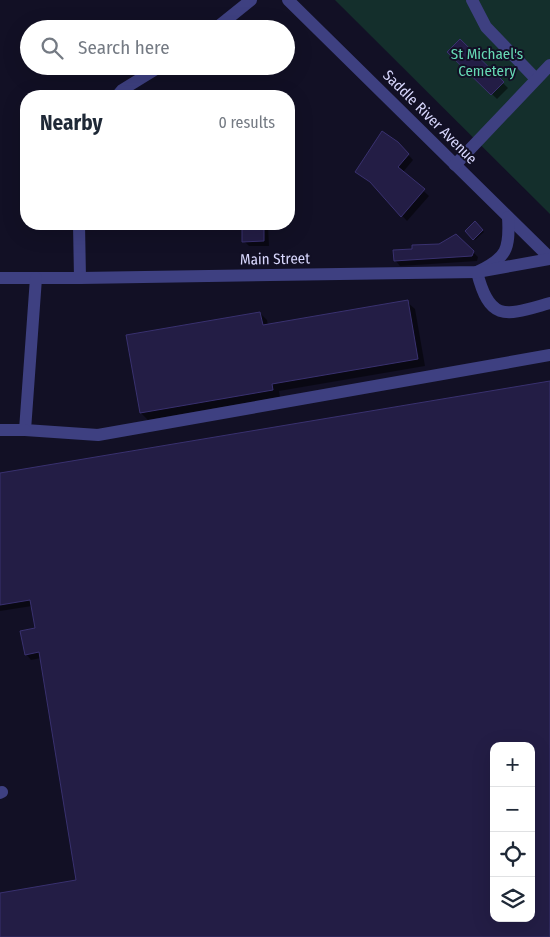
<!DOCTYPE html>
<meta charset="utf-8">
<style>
body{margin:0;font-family:"Fira Sans Condensed",sans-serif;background:#f6f6f7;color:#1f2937}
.controls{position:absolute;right:15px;bottom:15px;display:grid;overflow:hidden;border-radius:10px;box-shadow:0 5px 20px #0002}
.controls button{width:45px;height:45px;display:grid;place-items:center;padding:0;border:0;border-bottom:1px solid #e0e1e3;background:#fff;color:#1f2937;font:25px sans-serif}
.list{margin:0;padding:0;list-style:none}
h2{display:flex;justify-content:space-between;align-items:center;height:65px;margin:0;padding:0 20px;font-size:21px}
h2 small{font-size:16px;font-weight:400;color:#747a83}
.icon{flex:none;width:28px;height:28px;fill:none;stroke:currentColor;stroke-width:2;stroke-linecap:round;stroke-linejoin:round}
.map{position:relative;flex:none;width:550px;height:937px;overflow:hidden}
.search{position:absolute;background:#fff;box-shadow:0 5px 20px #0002;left:20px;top:20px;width:275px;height:55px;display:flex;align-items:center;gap:12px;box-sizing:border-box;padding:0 18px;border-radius:28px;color:#747a83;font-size:19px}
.panel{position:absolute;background:#fff;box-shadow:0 5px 20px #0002;left:20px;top:90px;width:275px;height:140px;border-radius:20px}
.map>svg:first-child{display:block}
.green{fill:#142f2c}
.shadow{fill:#0007;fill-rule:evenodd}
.building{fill:#231d45;stroke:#39316f;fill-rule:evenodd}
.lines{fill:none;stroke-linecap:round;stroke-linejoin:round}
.minor{stroke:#3e4081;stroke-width:12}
.labels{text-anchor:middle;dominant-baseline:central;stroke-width:4;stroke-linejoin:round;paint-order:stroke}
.park-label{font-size:15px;fill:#66d9b4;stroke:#121025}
.street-label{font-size:15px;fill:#d8d7fd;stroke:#121025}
</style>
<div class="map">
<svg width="550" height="937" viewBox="0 0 550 937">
<rect width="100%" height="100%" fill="#121025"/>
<path class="green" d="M335,0h215v214z"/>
<g class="shadow">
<path d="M460,41l48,47 -11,11 -48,-47z"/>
<path d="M403,149l10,11 -10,12 26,24 -22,25 -32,-35 -18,-14z"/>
<path d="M475,223l9,9 -9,8 -8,-9z"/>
<path d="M243,224h25l1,22h-20l-5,-5z"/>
<path d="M456,235l22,22 -1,4 -77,5 -5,-6 44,-15z"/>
<path d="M407,302l8,7 10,57 -146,25 1,6 -132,23 -7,-7 119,-100 7,7 1,6z"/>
<path d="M550,383v554h-550v-42l78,-14 -37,-223 -10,2 -5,-6 10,-25 -4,-23 -32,5v-137zM494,746h37v172h-37z"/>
</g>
<g class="building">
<path d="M460,39l44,43 -13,13 -44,-43z"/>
<path d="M382,131l16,11 11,12 -11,13 27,22 -24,28 -31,-35 -15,-10z"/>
<path d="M475,221l8,9 -10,10 -8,-9z"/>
<path d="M242,224h22v17l-22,1z"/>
<path d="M456,234l18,17 -2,5 -78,5 -1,-11 19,-1v-4l27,-1z"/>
<path d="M408,300l10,59 -146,25 1,6 -133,23 -14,-78 134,-23 3,13z"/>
<path d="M550,381v556h-550v-44l76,-13 -37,-228 -14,3 -5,-24 15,-3 -5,-28 -30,5v-132zM494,746h37v172h-37z"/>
</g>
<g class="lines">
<g class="minor">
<path d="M288,0l262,258"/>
<path d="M472,0l14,27 50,52"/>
<path d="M215,29l36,-29"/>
<path d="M117,96l5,-6 39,-24"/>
<path d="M455,165l95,-100"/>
<path d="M508,217c2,32 -1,41 -31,55 13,52 30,43 73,31"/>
<path d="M79,224l1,54"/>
<path d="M0,278h80l397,-6 73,-13"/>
<path d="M36,278l-11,152 73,5 452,-80"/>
<path d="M0,430h25"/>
<path d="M0,793l2,-1"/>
</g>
</g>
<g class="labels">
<g class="park-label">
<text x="487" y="54">St Michael's<tspan x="487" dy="17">Cemetery</tspan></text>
</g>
<g class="street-label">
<text transform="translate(430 117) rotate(45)">Saddle River Avenue</text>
<text transform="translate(275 259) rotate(-1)">Main Street</text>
</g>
</g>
</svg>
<div class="controls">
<button>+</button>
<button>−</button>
<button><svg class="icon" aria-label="locate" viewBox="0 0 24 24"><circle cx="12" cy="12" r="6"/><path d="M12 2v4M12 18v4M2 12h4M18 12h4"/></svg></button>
<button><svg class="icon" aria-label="layers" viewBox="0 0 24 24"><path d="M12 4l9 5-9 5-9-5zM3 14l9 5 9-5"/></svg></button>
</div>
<div class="search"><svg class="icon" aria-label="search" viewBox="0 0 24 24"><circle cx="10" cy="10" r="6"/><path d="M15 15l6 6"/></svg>Search here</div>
<section class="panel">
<h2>Nearby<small>0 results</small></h2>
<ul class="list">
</ul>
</section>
</div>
